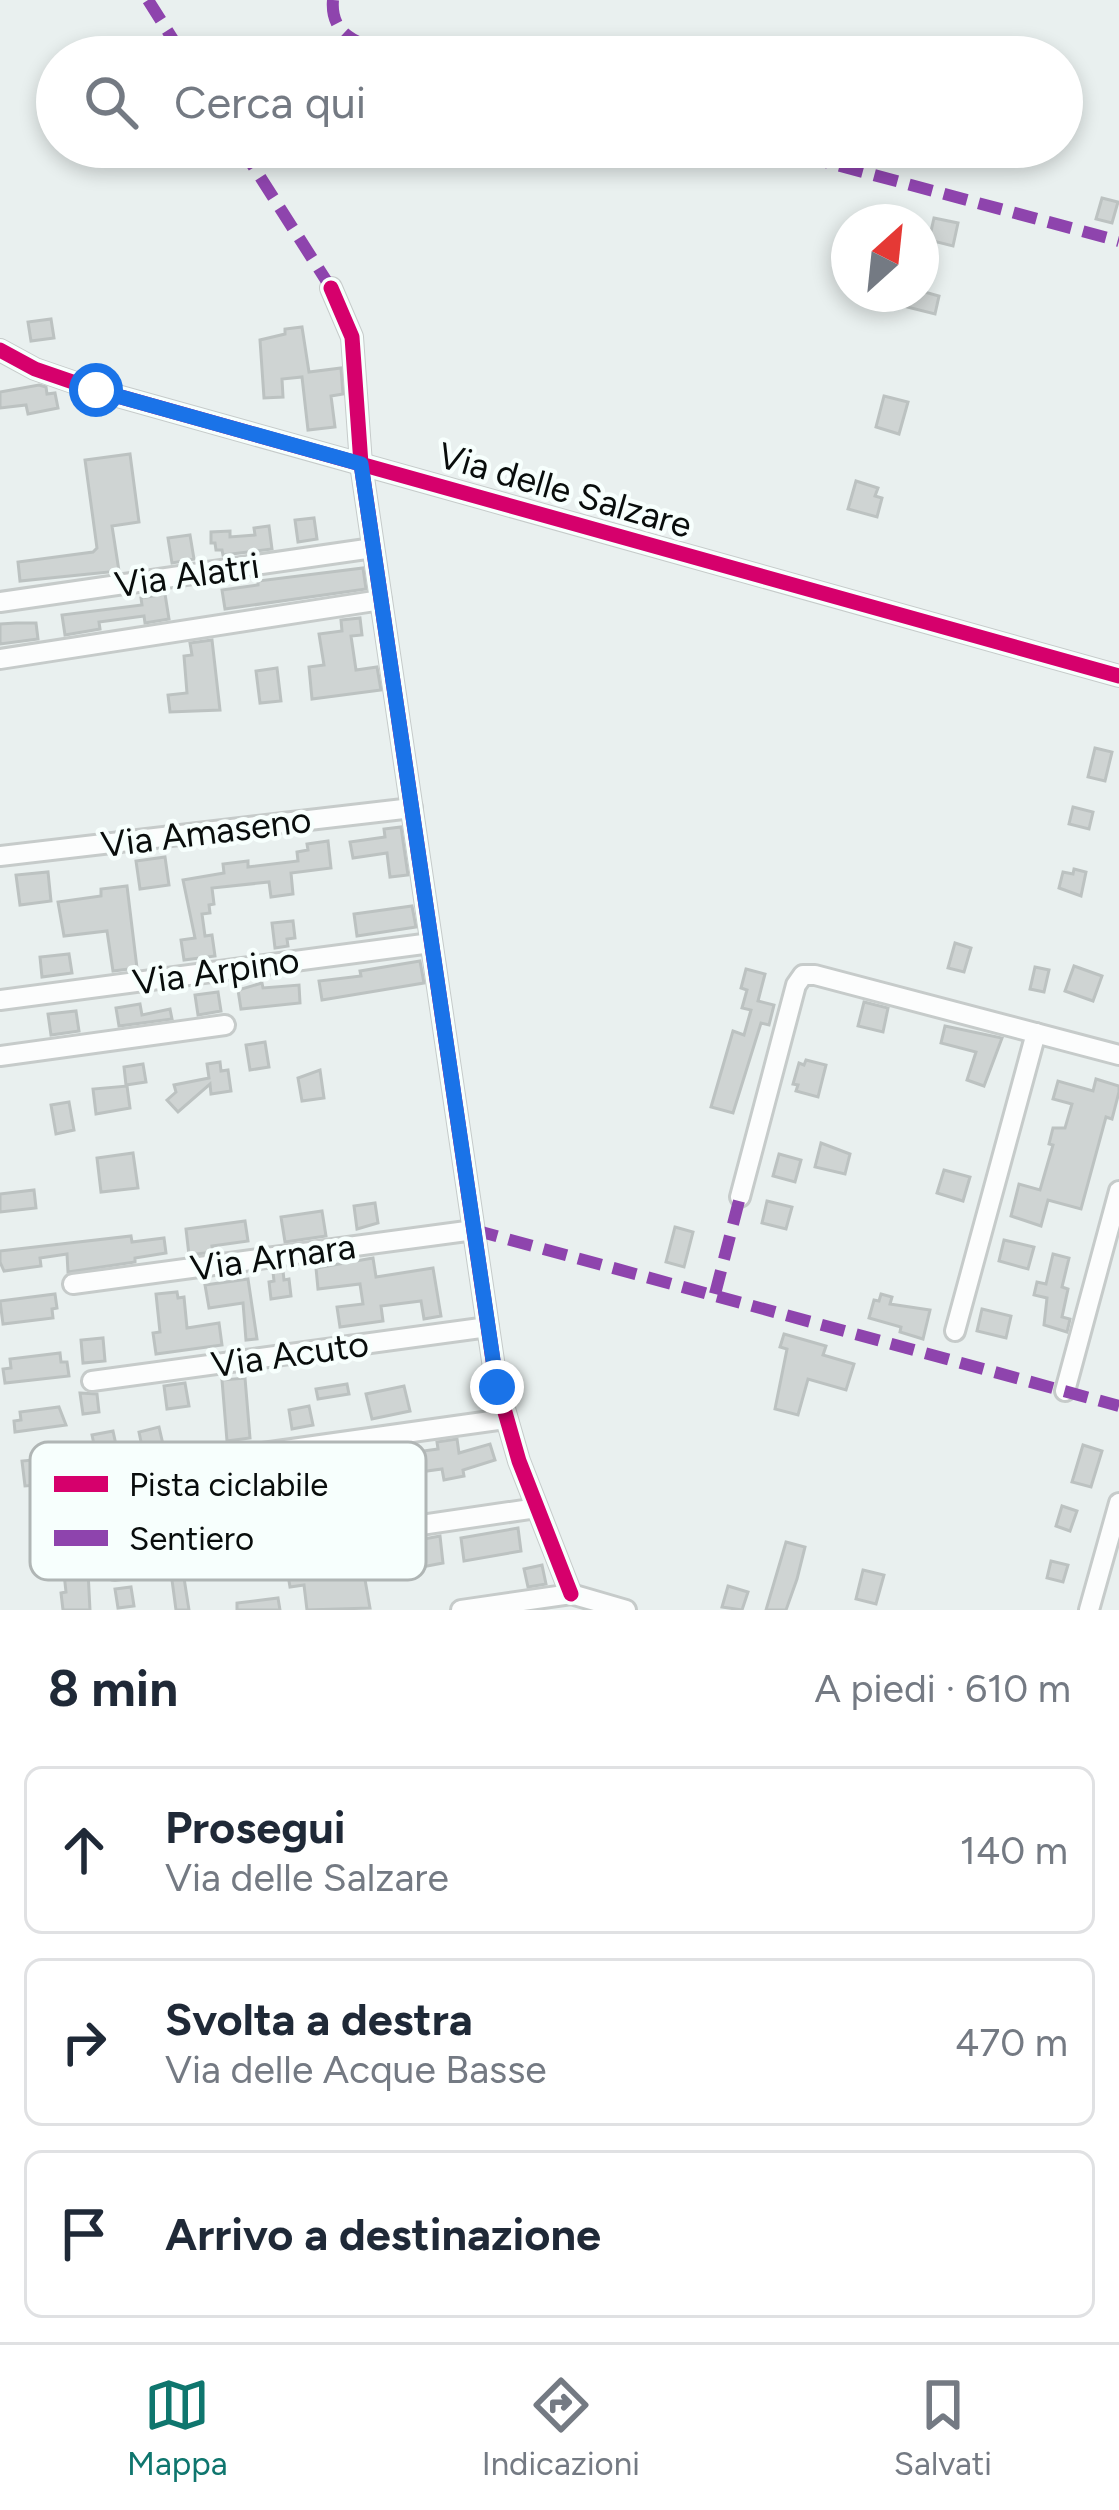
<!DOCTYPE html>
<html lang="it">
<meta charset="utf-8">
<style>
body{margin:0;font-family:Figtree,sans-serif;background:#f6f6f7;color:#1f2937}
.compass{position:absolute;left:831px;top:204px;width:108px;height:108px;border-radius:50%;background:#fff;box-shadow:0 6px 18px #0003;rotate:27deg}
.stop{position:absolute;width:36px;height:36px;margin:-27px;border:9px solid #1a73e8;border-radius:50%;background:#fff}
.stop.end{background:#1a73e8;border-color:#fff;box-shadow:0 3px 12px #0008}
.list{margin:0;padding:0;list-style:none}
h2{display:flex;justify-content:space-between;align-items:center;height:156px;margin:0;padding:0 48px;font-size:51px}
h2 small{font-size:39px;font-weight:400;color:#747a83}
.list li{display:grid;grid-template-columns:78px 1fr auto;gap:36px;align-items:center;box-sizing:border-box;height:168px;margin:0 24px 24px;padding:0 24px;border:3px solid #e0e1e3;border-radius:18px}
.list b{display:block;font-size:45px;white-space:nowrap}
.list p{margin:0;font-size:39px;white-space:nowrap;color:#747a83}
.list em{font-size:39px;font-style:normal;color:#747a83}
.icon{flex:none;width:66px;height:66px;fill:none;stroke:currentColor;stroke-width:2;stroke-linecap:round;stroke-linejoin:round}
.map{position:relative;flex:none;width:1119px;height:1610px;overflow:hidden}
.search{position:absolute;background:#fff;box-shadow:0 6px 18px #0003;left:36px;right:36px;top:36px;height:132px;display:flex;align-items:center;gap:30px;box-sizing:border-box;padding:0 42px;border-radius:66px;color:#747a83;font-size:45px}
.sheet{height:732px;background:#fff}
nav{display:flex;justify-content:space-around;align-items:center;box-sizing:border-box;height:168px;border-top:3px solid #e0e1e3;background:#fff;font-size:33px;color:#747a83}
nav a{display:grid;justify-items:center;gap:6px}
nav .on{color:#0f766e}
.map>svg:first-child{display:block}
.building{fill:#cfd4d3;stroke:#bcc2c1;stroke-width:3}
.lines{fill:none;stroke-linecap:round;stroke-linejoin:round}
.minor-casing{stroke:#c6cbca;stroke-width:24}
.minor{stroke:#fcfdfd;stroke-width:18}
.quiet{stroke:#8e44ad;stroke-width:12;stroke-dasharray:24 12;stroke-linecap:butt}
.cycleway-casing{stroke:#f7fffd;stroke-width:22}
.cycleway{stroke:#d6006c;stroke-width:15}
.route{stroke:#1a73e8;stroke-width:15}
.labels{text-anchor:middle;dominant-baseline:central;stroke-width:9;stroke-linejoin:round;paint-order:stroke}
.street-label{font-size:36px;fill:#090d0c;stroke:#f7fffd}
.key{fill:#f7fffd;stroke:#b0b6b5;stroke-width:3}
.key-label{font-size:33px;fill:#090d0c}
</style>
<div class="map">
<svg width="1119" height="1610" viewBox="0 0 1119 1610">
<rect width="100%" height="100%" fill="#e9f0ef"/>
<g class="building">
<path d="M1102,198l16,4 -6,21 -16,-4z"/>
<path d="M934,218l24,5 -5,23 -24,-6z"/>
<path d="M921,291l18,5 -4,18 -28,-7 4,-13z"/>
<path d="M51,319l3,19 -23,3 -3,-19z"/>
<path d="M302,327l7,45 32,-4 2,26 -12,2 4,31 -27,3 -6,-53 -20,2 1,18 -19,1 -4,-58 25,-6v-5z"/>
<path d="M39,385l7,2 1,7 8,-1 3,15 -30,6 -2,-9 -26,3v-16z"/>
<path d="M884,396l24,6 -9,32 -23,-7z"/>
<path d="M130,454l9,68 -27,4 7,45 -99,10 -2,-19 75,-10 4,-4 -12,-88z"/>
<path d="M856,481l22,7 -3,8 7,2 -5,19 -29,-8z"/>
<path d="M314,518l3,21 -19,3 -3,-22z"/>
<path d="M269,526l3,23 -49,6 -1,-5h-6l-1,-7h-4v-11l19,-1v6l25,-2 -1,-7z"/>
<path d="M190,535l4,24 -22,4 -4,-25z"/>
<path d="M363,568l3,21 -141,20 -3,-19 36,-5v-4z"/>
<path d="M165,594l4,25 -24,4 -1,-7 -45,6 1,7 -35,6 -3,-20 80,-10 -1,-7z"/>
<path d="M360,618l2,17 -11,1 5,34 21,-3 4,23 -69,9 -3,-32 15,-2 -5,-31 23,-3 -1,-11z"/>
<path d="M16,623h20l2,16 -38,5v-20z"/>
<path d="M212,640l8,70 -50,2 -2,-17 19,-2 -3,-37 8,-1 -2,-12z"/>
<path d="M277,668l4,33 -21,2 -4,-32z"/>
<path d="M1095,748l17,4 -7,29 -17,-4z"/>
<path d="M1073,807l20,5 -4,17 -20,-5z"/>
<path d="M401,827l7,48 -18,2 -3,-24 -34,5 -3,-16 35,-5 -1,-8z"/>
<path d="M328,841l3,27 -40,5 2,21 -22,3 -2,-15 -57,6 2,16 -5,1 1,8 -8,1 3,22 7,-1 3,21 -31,4 -3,-20 14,-2 -12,-58 41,-7 -1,-9 25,-3v6l50,-6 -1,-9 11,-2 -1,-6z"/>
<path d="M165,857l4,28 -29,4 -4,-28z"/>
<path d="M1074,869l12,3 -5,24 -22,-8 4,-16 10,2z"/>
<path d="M48,872l3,29 -31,4 -4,-30z"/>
<path d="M127,886l10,82 -24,3 -6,-40 -43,5 -6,-34 43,-6v-7z"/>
<path d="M412,906l4,21 -59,9 -3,-22z"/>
<path d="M293,921l2,17 -8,1 1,7 -13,2 -3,-25z"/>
<path d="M955,943l16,5 -7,24 -16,-4z"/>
<path d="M69,954l3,19 -30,4 -2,-20z"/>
<path d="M420,961l4,22 -102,17 -3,-19 42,-5 -1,-5z"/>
<path d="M1074,966l28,10 -9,25 -28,-10z"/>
<path d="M1035,967l14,3 -5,22 -14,-3z"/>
<path d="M746,969l19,5 -7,27 16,4 -5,20 -8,-2 -28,90 -22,-6 22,-76 11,4 7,-25 -9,-2 5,-18 -6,-2z"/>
<path d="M262,983l1,5 36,-3 1,18 -59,6 -3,-19z"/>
<path d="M218,992l3,19 -23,4 -3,-20z"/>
<path d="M864,1002l24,6 -5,24 -25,-6z"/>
<path d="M140,1004l2,11 28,-6 2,10 -53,7 -3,-18z"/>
<path d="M76,1011l3,20 -28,4 -3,-21z"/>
<path d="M945,1026l57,12 -18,48 -17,-6 9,-28 -35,-9z"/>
<path d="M265,1042l4,25 -19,3 -4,-25z"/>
<path d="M806,1060l20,5 -8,32 -22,-6 2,-6 -5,-1 6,-21 5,2z"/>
<path d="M220,1062l1,9 7,-1 3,21 -20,3 -1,-10 -32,28 -11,-12 9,-8 -2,-7 35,-7 -2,-14z"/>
<path d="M143,1064l3,18 -20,3 -2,-18z"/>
<path d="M320,1070l4,28 -22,3 -4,-23z"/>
<path d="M1096,1079l23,7v6l-7,27 -6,-2 -25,92 -33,-9 -7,26 -30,-10 8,-32 21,6 13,-45 -4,-1 4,-16h12l7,-24 -19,-5 5,-18 35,10z"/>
<path d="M127,1086l3,22 -34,6 -3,-25z"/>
<path d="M69,1102l5,28 -18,4 -5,-29z"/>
<path d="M821,1143l29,11 -5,20 -30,-7z"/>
<path d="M133,1153l5,35 -37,4 -4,-34z"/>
<path d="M779,1154l22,6 -6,22 -22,-6z"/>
<path d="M944,1170l26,7 -7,24 -26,-8z"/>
<path d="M34,1190l2,18 -36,4v-18z"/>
<path d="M767,1201l25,6 -6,22 -24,-6z"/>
<path d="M375,1203l3,20 -21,6 -3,-23z"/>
<path d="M322,1211l4,25 -41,6 -4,-25z"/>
<path d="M245,1221l3,20 -36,5 1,6 -24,3 -3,-26z"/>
<path d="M675,1227l18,5 -9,35 -18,-5z"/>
<path d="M131,1236l1,6 32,-4 2,15 -31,5v4l-67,10 -1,-18 -27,4 1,8 -37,5 -4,-9v-11z"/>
<path d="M1004,1240l30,7 -6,22 -29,-8z"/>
<path d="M1053,1254l16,4 -7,29 6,2 -6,28 8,2 -3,13 -23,-7 3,-27 -13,-3 3,-13 9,2z"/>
<path d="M373,1258l3,19 57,-9 8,48 -17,3 -3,-18 -40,5 2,15 -43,6 -3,-20 26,-3 -3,-20 -42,5 -2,-21z"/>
<path d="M283,1271l1,9 5,-1 2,17 -20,3 -2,-17 5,-1 -1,-9z"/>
<path d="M248,1279l9,60 -11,1 -3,-37 -34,5 -4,-23z"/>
<path d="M177,1292l1,6 6,-1 3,31 32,-5 3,22 -66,9 -3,-21 7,-1 -4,-38z"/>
<path d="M55,1294l2,14 -5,1 1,9 -50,6 -3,-23z"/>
<path d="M881,1294l11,3 -2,7 40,6 -7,29 -23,-7 1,-5 -32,-9 5,-18 5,1z"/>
<path d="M982,1309l29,7 -5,22 -29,-7z"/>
<path d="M784,1334l42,12 -3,9 31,9 -8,26 -38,-11 -10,36 -23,-6 12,-60 -7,-2z"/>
<path d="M103,1338l2,23 -22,2 -2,-23z"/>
<path d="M60,1353l1,9h6l2,14 -64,7 -2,-14 8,-1 -1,-9z"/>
<path d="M245,1378l5,60 -23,3 -5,-61z"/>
<path d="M185,1383l4,23 -22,3 -3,-23z"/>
<path d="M347,1384l2,10 -31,5 -2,-10z"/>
<path d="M404,1386l6,25 -38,8 -6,-25z"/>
<path d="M80,1393l17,1 2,18 -16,2z"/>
<path d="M309,1406l4,19 -21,4 -3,-19z"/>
<path d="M59,1407l7,18 -51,7 -1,-11 7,-1 -1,-8z"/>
<path d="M159,1427l6,26 -21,3 -5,-24z"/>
<path d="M113,1431l5,23 -21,4 -5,-23z"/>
<path d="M457,1439l2,14 31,-9 5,16 -32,10 1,6 -20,4 -2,-11 -30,4 -3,-20 29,-4 -1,-7z"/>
<path d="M1083,1445l19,6 -11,36 -19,-5z"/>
<path d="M73,1456l3,25 -9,1v5l-29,3 -1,-5 -12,1 -3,-25z"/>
<path d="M1062,1506l15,5 -7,20 -14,-5z"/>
<path d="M85,1513l5,97h-27l-2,-17 5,-1 -4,-37h-7l-3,-29h6l-1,-11z"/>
<path d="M518,1528l3,23 -57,10 -3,-23z"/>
<path d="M440,1536l3,27 -58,11 -4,-27z"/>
<path d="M786,1542l19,5 -8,32 -11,31h-20z"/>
<path d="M361,1557l9,51 -63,2 -3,-25 -14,2 -4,-24 25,-4 1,6z"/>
<path d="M1051,1561l17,4 -5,17 -16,-4z"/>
<path d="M542,1565l4,19 -18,3 -4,-18z"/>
<path d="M863,1570l21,5 -8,29 -20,-5z"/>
<path d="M184,1578l5,32h-13l-4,-30z"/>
<path d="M728,1586l20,6 -6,18 -20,-3z"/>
<path d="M131,1587l3,19 -16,2 -3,-19z"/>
<path d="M278,1598l2,12h-43v-7z"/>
</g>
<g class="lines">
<defs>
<g id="minor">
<path d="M331,288l21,49 9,127 135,917 23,80 52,133"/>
<path d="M0,350l35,19 61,21 1023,286"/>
<path d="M0,602l373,-54"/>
<path d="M0,659l381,-59"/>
<path d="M0,856l412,-48"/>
<path d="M0,1000l431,-57"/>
<path d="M0,1056l225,-31"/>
<path d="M740,1197l56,-212 7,-10h12l304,80"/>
<path d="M73,1284l401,-54"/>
<path d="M955,1331l81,-298"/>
<path d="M92,1381l396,-54"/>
<path d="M1065,1391l54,-200"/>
<path d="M99,1476l406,-57"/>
<path d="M115,1570l422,-62"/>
<path d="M461,1610l110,-16 55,16"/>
<path d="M1089,1610l30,-107"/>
</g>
</defs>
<use href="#minor" class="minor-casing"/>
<use href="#minor" class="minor"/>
<g class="quiet">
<path d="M148,0l36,57"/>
<path d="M333,0c-4,46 46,48 82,57"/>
<path d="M241,147l90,141"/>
<path d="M770,147l349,94"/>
<path d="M474,1230l645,176"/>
<path d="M715,1294l25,-97"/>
</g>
<defs>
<g id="cycleway">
<path d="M331,288l21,49 9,127 135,917 23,80 52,133"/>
<path d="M0,350l35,19 61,21 1023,286"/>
</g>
</defs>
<use href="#cycleway" class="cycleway-casing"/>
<use href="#cycleway" class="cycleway"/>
</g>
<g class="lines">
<path class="route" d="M96,390l265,74 136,923"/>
</g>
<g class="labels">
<g class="street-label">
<text transform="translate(565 490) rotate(16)">Via delle Salzare</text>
<text transform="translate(187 575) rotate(-8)">Via Alatri</text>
<text transform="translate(206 832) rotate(-7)">Via Amaseno</text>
<text transform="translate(216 971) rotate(-8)">Via Arpino</text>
<text transform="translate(273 1257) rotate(-8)">Via Arnara</text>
<text transform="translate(290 1354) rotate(-8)">Via Acuto</text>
</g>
</g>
<rect x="30" y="1442" width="396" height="138" rx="18" class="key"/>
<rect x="54" y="1476" width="54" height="16" fill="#d6006c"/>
<rect x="54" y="1530" width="54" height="16" fill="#8e44ad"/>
<g class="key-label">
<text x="129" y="1496">Pista ciclabile</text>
<text x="129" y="1550">Sentiero</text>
</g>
</svg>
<svg class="compass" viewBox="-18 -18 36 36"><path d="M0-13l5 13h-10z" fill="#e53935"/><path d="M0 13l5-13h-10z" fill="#747a83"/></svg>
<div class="stop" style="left:96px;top:390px"></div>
<div class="stop end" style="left:497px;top:1387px"></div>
<div class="search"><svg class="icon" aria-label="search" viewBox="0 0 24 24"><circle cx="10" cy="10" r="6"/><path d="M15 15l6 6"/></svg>Cerca qui</div>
</div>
<section class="sheet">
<h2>8 min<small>A piedi · 610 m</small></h2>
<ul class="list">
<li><svg class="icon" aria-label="ahead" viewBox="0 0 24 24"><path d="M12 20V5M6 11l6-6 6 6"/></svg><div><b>Prosegui</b><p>Via delle Salzare</p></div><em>140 m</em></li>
<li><svg class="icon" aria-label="right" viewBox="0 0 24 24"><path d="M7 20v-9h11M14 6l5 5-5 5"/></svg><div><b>Svolta a destra</b><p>Via delle Acque Basse</p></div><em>470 m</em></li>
<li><svg class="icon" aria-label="arrive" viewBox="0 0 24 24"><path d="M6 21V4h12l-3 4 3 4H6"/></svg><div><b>Arrivo a destinazione</b></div></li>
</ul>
</section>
<nav>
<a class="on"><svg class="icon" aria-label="map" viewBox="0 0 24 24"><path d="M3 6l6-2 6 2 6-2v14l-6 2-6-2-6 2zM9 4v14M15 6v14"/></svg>Mappa</a>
<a><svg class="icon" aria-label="directions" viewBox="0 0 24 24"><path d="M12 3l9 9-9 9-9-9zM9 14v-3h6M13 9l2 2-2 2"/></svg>Indicazioni</a>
<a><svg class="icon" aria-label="saved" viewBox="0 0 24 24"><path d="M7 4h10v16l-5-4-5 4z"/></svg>Salvati</a>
</nav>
